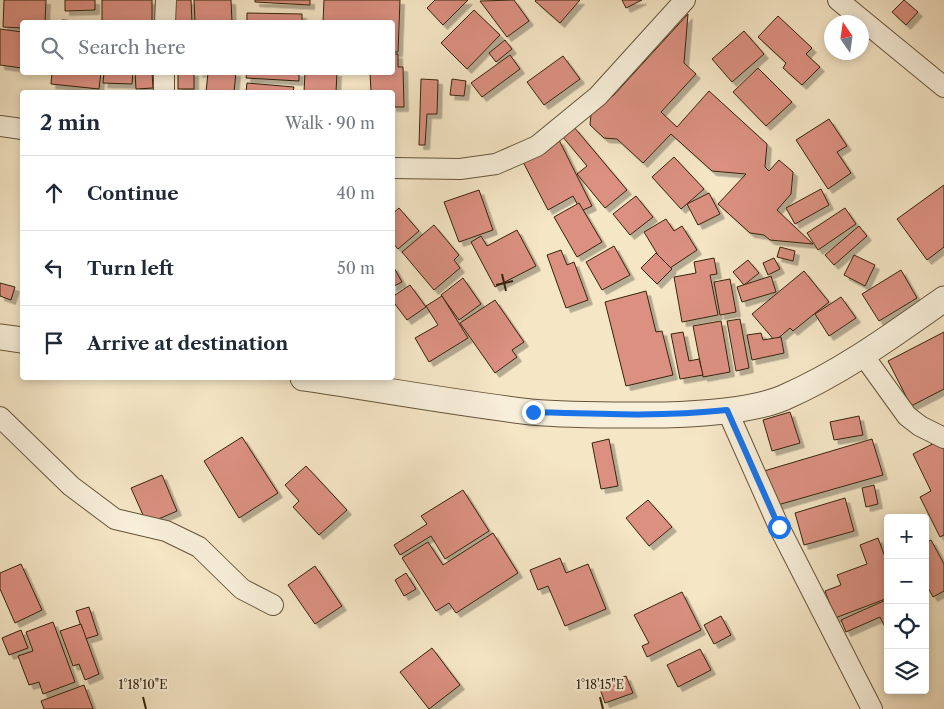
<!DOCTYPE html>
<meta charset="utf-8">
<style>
body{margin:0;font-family:"Libre Caslon Text",serif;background:#f2f2f3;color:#1f2937}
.controls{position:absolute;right:15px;bottom:15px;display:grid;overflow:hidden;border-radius:5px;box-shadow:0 2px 8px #0003}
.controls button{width:45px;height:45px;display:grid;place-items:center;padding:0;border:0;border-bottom:1px solid #e0e1e3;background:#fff;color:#1f2937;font:25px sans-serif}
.compass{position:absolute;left:824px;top:15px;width:45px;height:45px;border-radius:50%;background:#fff;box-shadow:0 2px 8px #0003;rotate:347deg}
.stop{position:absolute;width:15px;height:15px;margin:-11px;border:4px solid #1a73e8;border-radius:50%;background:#fff}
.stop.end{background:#1a73e8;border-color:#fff;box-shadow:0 1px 5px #0008}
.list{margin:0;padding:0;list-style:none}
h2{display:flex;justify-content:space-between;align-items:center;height:65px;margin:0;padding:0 20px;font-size:21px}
h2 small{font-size:16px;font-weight:400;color:#747a83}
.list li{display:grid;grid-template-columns:32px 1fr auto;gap:15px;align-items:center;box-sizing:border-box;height:75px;padding:0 20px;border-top:1px solid #e0e1e3}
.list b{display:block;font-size:19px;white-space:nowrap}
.list em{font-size:16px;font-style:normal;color:#747a83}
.icon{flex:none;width:28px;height:28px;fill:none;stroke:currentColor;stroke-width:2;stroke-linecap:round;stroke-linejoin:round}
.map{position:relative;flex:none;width:944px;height:709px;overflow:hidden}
.search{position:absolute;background:#fff;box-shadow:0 2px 8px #0003;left:20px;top:20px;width:375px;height:55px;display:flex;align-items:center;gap:12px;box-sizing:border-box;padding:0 18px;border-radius:5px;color:#747a83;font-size:19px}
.panel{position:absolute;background:#fff;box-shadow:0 2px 8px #0003;left:20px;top:90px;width:375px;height:290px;border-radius:5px}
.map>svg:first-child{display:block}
.building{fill:#db9081;stroke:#36240c;filter:url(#shadow)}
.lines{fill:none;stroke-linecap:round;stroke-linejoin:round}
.minor-casing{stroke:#66543a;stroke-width:22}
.tertiary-casing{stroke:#66543a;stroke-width:27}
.minor{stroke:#f8efda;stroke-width:20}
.tertiary{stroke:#f8efda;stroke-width:25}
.route{stroke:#1a73e8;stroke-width:6}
.ticks{fill:none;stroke:#36240c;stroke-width:2}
.ticks-label{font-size:12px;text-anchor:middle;fill:#36240c;stroke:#f8efda;stroke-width:4.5;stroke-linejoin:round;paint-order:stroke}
</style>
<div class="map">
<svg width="944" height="709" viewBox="0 0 944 709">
<defs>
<filter id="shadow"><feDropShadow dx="4.5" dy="4.5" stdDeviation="0" flood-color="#0004"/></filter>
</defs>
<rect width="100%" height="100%" fill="#f5e6c6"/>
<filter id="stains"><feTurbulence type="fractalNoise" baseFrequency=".004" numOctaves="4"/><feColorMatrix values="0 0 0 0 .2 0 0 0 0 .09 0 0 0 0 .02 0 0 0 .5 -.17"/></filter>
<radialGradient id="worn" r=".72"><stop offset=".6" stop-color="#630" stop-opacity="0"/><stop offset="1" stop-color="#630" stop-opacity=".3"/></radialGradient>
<g class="building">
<path d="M4,0h42l-1,22h-23v6l-19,-1z"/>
<path d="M65,0h30v10l-30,1z"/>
<rect x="102" y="0" width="50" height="22"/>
<path d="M173,0h18l1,22h-19z"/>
<path d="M194,0h37l1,22h-37z"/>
<path d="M255,0h55v5l-55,-3z"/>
<path d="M324,0h76l-2,52h-6v-30h-69z"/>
<path d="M435,0h33l-25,25 -16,-17z"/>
<path d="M514,0l15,21 -22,16 -27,-36z"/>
<path d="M536,0h44l-20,23 -25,-22z"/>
<path d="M622,0h20l-16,8z"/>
<path d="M904,0l14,12 -12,13 -14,-13z"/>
<path d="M474,10l26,25 -33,34 -26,-26z"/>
<path d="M247,13l55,1v8h-55z"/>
<path d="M688,14l-4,49 12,11 -35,38 16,15 32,-36 58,53 -2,23 4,4 10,-11 14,12 -2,22 -14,16 36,34 -43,-4 -6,-5 -14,-2 -32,-29 28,-30 -34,-3 -41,-37 -28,29 -26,-24 -13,-1 -14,-13 2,-23 6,-7 15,1z"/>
<path d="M778,16l34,32 -6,6 14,13 -18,18 -19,-17 3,-5 -28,-26z"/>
<path d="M62,20l31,2h-32z"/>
<path d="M0,29l22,3v36l-22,-3z"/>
<path d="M744,31l20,23 -32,28 -20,-23z"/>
<path d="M505,40l7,9 -16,13 -7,-9z"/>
<path d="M392,54h6v13h5l1,40h-12v-15h-21l-1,-20h22z"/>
<path d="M510,55l10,14 -38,28 -11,-14z"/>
<path d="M563,56l17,23 -36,26 -17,-23z"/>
<path d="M758,68l34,34 -26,24 -33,-34z"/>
<path d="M52,72h49l-2,17 -48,-5z"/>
<path d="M104,72h29l-1,12 -29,-1z"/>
<path d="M135,72h17l1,16 -17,1z"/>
<rect x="178" y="72" width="16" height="17"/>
<path d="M198,72h38l-2,20h-28l2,-19z"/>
<path d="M247,72h52v9l-53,-3z"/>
<path d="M305,72h32l-1,20h-32z"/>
<path d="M421,79l17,1 -1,34h-10l-2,31h-6z"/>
<path d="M452,79l14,2 -2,15 -14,-1z"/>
<path d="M247,83l47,4 -1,5h-47z"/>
<path d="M829,119l18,27 -10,6 14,21 -23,16 -32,-49z"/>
<path d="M574,127l53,63 -22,18 -28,-34 10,-8 -25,-30z"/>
<path d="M559,140l33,66 -11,5 -8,-15 -25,14 -26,-50z"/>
<path d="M674,157l30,32 -23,20 -29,-32z"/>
<path d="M944,185v62l-17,13 -30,-41z"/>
<path d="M821,189l8,16 -34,19 -9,-16z"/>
<path d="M479,190l14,40 -34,12 -15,-40z"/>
<path d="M709,193l11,21 -22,11 -11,-21z"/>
<path d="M636,196l17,21 -23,18 -17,-21z"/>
<path d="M579,203l23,39 -25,15 -23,-40z"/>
<path d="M399,208l20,23 -21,18 -6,-7v-28z"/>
<path d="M845,208l11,16 -38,26 -11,-17z"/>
<path d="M666,219l8,12 8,-5 15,24 -30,20 -23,-38z"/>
<path d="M434,225l25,30 -5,5 6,8 -26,22 -32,-38z"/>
<path d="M859,226l8,10 -33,29 -9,-10z"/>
<path d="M517,230l19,36 -41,21 -24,-45 10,-6 6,10z"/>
<path d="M614,246l16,29 -28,15 -16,-28z"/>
<path d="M780,247l15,4 -2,10 -16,-4z"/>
<path d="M561,250l6,15 7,-3 14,38 -22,8 -19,-53z"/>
<path d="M656,253l16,16 -15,15 -16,-16z"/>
<path d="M854,255l21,10 -10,21 -21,-11z"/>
<path d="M714,258l3,16 -7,1 8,40 -36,7 -8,-45 22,-4 -2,-11z"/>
<path d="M774,258l6,11 -12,6 -5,-12z"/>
<path d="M748,260l11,13 -15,12 -11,-13z"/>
<path d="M393,266l9,16 -10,5v-20z"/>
<path d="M901,270l16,28 -38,23 -17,-27z"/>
<path d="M804,271l25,31 -36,29 -3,-3 -15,13 -23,-27z"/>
<path d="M771,276l5,16 -34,10 -5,-15z"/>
<path d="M463,278l18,26 -22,16 -18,-25z"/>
<path d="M730,279l6,33 -16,3 -6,-33z"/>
<path d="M0,283l15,4 -4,13 -11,-4z"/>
<path d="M410,285l16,22 -19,13 -15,-20v-3z"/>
<path d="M646,291l10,41 6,-1 11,44 -47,11 -21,-84z"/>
<path d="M442,296l26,42 -39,24 -14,-24 23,-13 -12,-19z"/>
<path d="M841,297l15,21 -27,18 -14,-22z"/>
<path d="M495,300l29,42 -12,8 5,7 -22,16 -35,-50z"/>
<path d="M740,319l9,49 -13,3 -9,-50z"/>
<path d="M721,321l9,51 -27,5 -10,-51z"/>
<path d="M683,332l6,29 10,-2 4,16 -23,4 -9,-45z"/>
<path d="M944,332v57l-33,17 -23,-45z"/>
<path d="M761,333l2,7 18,-3 3,16 -32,7 -5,-25z"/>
<path d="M790,412l10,31 -28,8 -9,-31z"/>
<path d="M859,416l4,19 -29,5 -4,-18z"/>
<path d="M242,437l36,56 -39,25 -35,-57z"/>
<path d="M944,438v97l-4,2 -20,-40 11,-6 -18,-37z"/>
<path d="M609,439l9,47 -17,3 -9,-46z"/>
<path d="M872,439l11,36 -109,31 -10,-35z"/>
<path d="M306,466l41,44 -28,25 -26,-28 6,-6 -14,-16z"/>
<path d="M162,475l15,36 -30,13 -16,-36z"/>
<path d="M874,485l4,19 -12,3 -4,-19z"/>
<path d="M463,490l26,41 -44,28 -14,-23 -31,19 -6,-10 33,-21 -6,-8z"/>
<path d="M845,498l9,33 -50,14 -9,-32z"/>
<path d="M648,500l24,27 -23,19 -23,-28z"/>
<path d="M493,533l25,40 -62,40 -7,-10 -13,8 -34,-53 26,-16 15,23z"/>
<path d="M878,538l10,27v33l-53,20 -10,-27 16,-6 -4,-10 30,-11 -7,-19z"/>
<path d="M931,540l13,24v27l-11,6 -8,-15v-39z"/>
<path d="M560,558l6,15 22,-9 18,45 -41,17 -17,-40 -10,4 -8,-20z"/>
<path d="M21,564l21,46 -27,13 -15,-34v-16z"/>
<path d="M315,566l27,40 -27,18 -27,-39z"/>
<path d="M406,573l10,16 -12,7 -9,-16z"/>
<path d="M682,592l19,38 -54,27 -5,-11 7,-3 -15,-28z"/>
<path d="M888,599v34l-8,-16 -34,15 -5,-12z"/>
<path d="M89,607l9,28 -13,4 -9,-28z"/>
<path d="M721,616l10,19 -17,9 -10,-19z"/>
<path d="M53,622l22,60 -32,12 -4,-12 -10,3 -11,-29 15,-5 -7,-19z"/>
<path d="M81,624l18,50 -14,6 -6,-16 -6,2 -13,-35z"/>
<path d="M21,630l7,18 -19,7 -7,-17z"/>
<path d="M432,648l28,37 -31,24 -29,-37z"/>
<path d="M700,649l11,21 -33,17 -11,-22z"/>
<path d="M626,676l7,17 -28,10 -6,-17z"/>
<path d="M84,685l9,24h-49l-3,-8z"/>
</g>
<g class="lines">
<defs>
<g id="minor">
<path d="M838,0l106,87"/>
<path d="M165,22l1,-22"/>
<path d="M164,72v20"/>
<path d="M0,126l22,3"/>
<path d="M392,168l68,1 36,-5 41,-18 61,-50 87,-96"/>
<path d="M863,355l44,61 13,10 24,12"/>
<path d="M727,410l52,117 93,182"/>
<path d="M0,417l71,69 44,33 51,12 33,16 43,42 31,16"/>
</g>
<g id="tertiary">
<path d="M0,337l22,3"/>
<path d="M303,378c76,11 152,25 228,34 43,4 90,3 133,3 34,-1 88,-4 119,-17 58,-25 110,-63 161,-99"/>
</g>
</defs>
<use href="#minor" class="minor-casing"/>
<use href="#tertiary" class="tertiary-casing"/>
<use href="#minor" class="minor"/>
<use href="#tertiary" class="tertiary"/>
</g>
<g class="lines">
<path class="route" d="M533,412c65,2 129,5 194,-2l52,117"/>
</g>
<path class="ticks" d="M502,274l4,17M496,285l17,-4M143,697l3,12M600,697l3,12"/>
<g class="ticks-label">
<text x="143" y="689">1°18'10"E</text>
<text x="600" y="689">1°18'15"E</text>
</g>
<rect width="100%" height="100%" filter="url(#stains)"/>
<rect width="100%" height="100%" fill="url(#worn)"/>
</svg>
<div class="controls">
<button>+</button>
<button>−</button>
<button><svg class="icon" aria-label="locate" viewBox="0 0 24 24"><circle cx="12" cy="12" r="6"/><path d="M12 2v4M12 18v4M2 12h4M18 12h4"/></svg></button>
<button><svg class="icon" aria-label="layers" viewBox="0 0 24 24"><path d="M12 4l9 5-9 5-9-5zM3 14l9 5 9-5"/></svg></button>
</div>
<svg class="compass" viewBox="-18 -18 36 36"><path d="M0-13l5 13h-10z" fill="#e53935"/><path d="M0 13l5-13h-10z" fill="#747a83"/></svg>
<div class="stop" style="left:779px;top:527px"></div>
<div class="stop end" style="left:533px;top:412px"></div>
<div class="search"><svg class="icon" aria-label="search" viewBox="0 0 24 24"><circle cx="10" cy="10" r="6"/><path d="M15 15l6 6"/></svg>Search here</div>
<section class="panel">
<h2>2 min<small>Walk · 90 m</small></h2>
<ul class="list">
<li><svg class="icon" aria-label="ahead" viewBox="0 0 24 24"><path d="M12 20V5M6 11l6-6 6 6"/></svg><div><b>Continue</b></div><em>40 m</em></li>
<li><svg class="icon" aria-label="left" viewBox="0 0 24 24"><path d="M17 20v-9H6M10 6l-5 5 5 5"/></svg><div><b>Turn left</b></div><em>50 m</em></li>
<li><svg class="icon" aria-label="arrive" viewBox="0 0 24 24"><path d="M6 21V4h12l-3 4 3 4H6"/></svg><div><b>Arrive at destination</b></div></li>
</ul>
</section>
</div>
